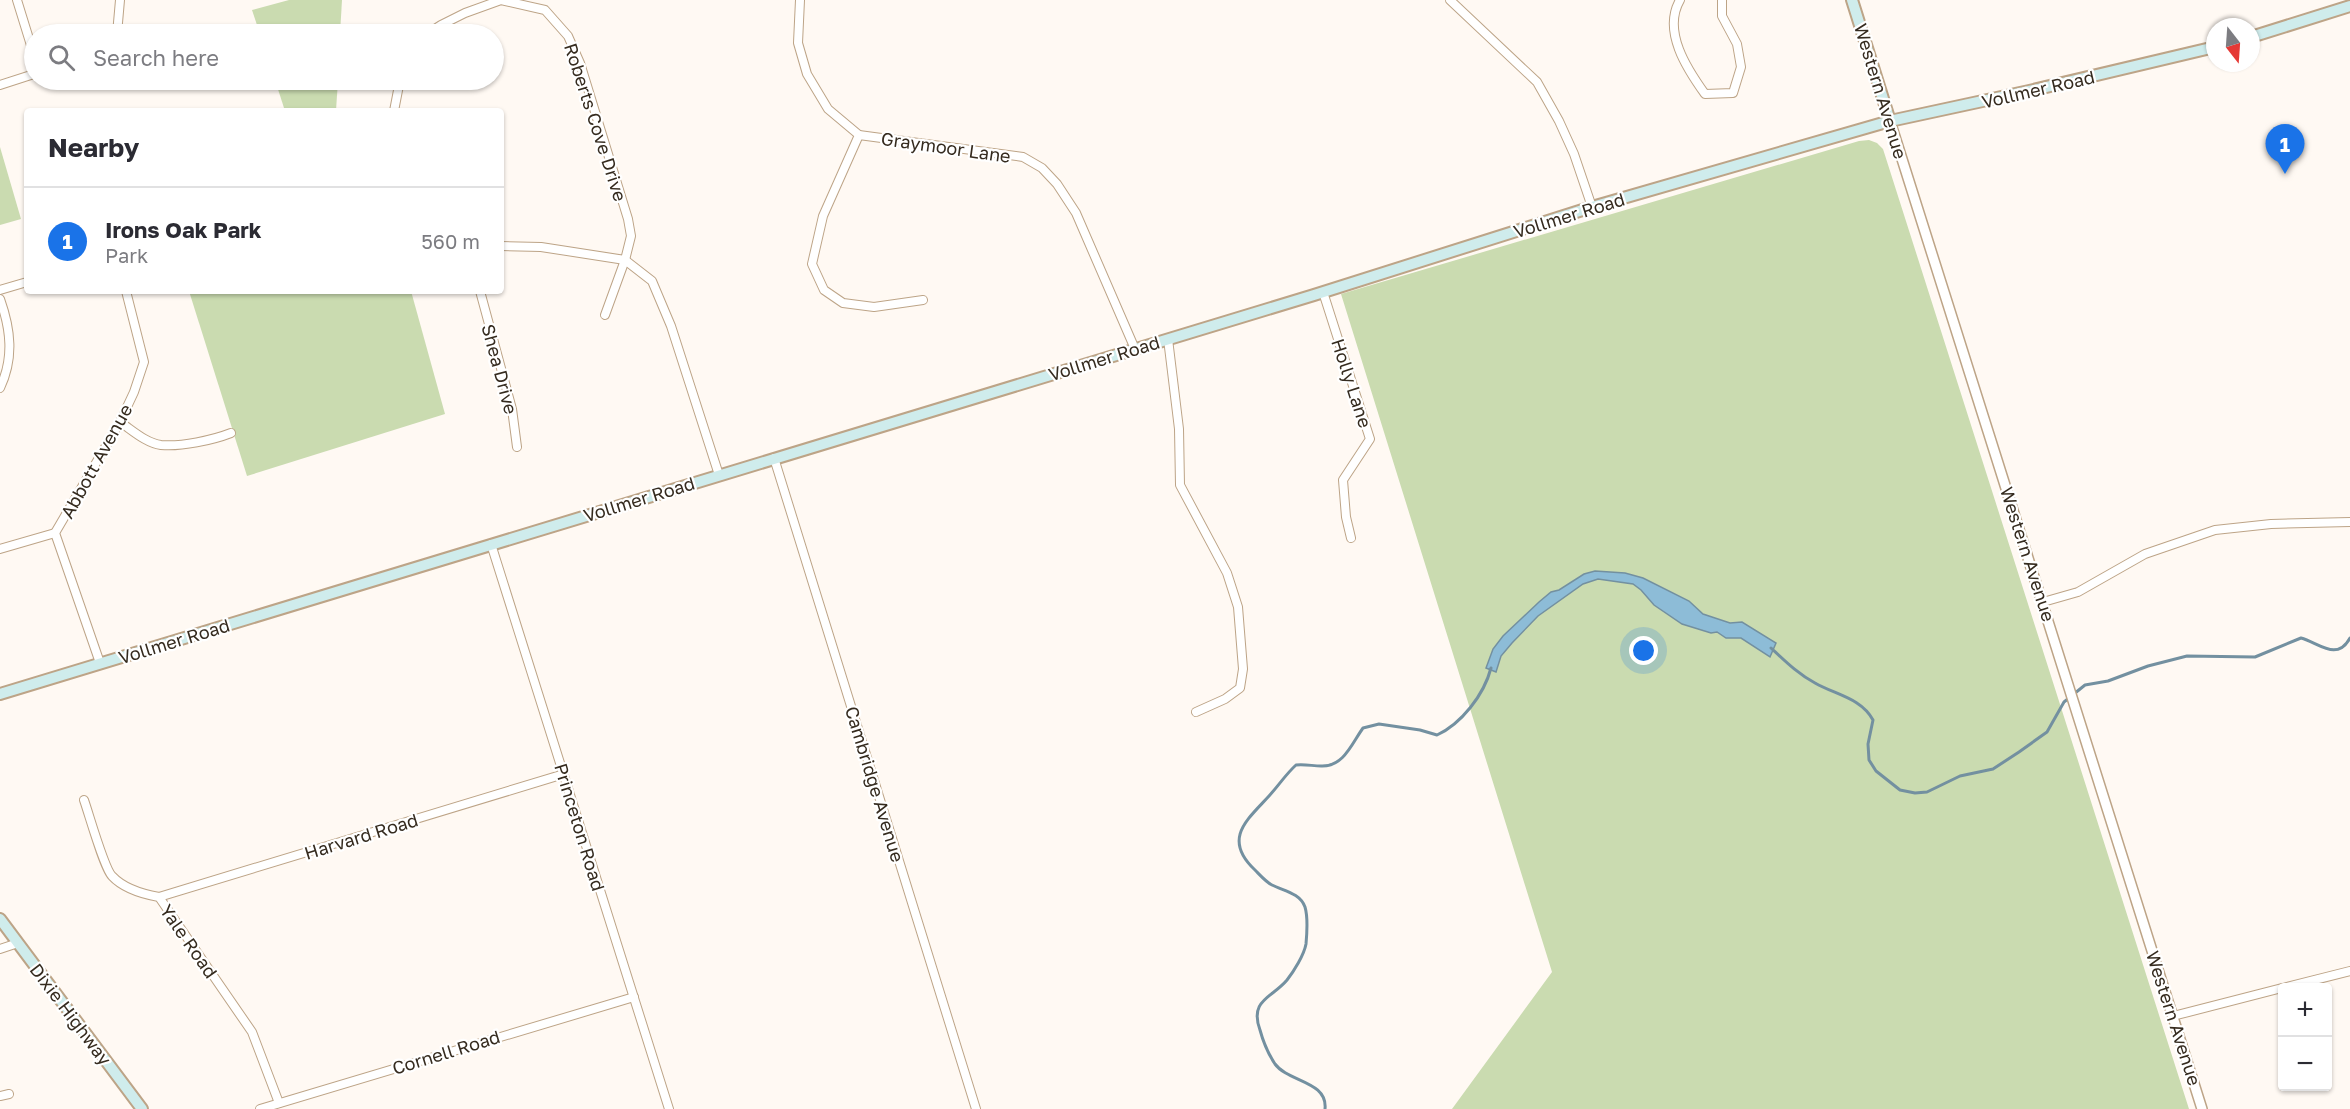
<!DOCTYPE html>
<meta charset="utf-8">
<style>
body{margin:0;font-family:"Golos Text",sans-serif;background:#f2f2f3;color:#2b2b33}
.controls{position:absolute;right:18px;bottom:18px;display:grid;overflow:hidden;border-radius:6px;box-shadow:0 2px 4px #0004}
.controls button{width:54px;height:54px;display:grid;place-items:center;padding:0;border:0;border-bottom:2px solid #e1e1e2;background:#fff;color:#2b2b33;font:30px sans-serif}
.compass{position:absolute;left:2206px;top:18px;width:54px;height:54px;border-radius:50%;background:#fff;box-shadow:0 2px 4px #0004;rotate:163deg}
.you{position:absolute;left:1644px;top:651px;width:21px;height:21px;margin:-15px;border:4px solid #fff;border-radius:50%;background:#1a73e8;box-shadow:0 0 0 9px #1a73e833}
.badge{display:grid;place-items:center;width:39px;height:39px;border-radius:50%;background:#1a73e8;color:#fff;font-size:20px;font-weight:700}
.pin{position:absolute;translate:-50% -50px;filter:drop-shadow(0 2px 3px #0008)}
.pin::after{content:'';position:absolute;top:32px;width:21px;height:18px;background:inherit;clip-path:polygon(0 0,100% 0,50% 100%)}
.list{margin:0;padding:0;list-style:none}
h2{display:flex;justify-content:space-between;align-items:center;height:78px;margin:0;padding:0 24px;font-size:26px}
h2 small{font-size:20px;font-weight:400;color:#7c7c81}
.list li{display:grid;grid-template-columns:39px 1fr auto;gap:18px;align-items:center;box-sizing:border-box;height:108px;padding:0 24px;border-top:2px solid #e1e1e2}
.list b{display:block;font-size:22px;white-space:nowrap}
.list p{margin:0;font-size:20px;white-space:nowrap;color:#7c7c81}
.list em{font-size:20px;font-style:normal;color:#7c7c81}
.icon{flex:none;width:33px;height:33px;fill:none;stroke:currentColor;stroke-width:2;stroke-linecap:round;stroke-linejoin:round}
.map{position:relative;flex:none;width:2350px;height:1109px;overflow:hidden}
.search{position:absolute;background:#fff;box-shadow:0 2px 4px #0004;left:24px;top:24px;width:480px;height:66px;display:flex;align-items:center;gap:15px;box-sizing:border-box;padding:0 21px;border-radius:33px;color:#7c7c81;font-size:22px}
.panel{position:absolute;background:#fff;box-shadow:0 2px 4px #0004;left:24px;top:108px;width:480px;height:186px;border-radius:6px}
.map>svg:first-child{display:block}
.green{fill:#cadbb0}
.water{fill:#8dbcd7;stroke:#7390a0;stroke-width:1.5}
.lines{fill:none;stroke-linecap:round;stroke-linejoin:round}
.stream{stroke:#7390a0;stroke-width:3}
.minor-casing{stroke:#bda487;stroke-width:10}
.tertiary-casing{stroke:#bda487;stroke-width:12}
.secondary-casing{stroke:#bda487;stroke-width:14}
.minor{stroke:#fff;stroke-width:8}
.tertiary{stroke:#fff;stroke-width:9}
.secondary{stroke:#cfecec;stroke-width:10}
.labels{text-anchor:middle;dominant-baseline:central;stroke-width:4.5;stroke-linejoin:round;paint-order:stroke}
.street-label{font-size:18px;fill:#352b1f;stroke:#fff}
</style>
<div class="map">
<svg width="2350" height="1109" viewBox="0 0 2350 1109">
<rect width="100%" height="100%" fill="#fff9f3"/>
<g class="green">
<path d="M289,0h53l-2,34h-80l-8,-24z"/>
<path d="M275,80h63l-2,31h-51z"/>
<path d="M1869,140l8,3 6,6 306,960h-737l100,-137 -211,-678 518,-153z"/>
<path d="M0,147l21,72 -21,6z"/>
<path d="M189,291h222l34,123 -198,62z"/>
</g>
<path class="water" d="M1595,571l30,2 18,5 46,23 14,13 27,9 12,-1 34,21 -6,14 -29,-19h-15l-9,-6 -6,1 -29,-9 -28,-19 -13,-15 -8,-6 -35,-5 -15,5 -45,32 -26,27 -11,13 -5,16 -10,-4 7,-19 10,-13 36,-34 12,-10 8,-2 25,-16z"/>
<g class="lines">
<g class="stream">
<path d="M1771,648c14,13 27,26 44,35 21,12 46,15 58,37l-5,24 1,16 7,11 24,19 15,3 12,-1 33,-16 33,-7 26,-17 28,-20 17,-30 21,-17 23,-4 40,-15 39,-10 68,1 46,-19c18,5 36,24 49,0"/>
<path d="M1325,1109c3,-28 -37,-27 -50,-45 -6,-9 -12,-23 -15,-34 -11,-30 12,-32 27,-50 7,-9 17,-25 19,-36 1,-11 2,-27 -1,-37 -5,-14 -21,-16 -33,-22 -6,-3 -12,-10 -17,-15 -33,-31 -8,-50 14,-74 10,-11 17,-22 27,-31 9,-1 17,1 25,1 23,1 31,-23 42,-38l16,-4 41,6 17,5c24,-11 47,-40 54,-67"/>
</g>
<defs>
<g id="minor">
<path d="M17,0l17,55"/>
<path d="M800,0l-2,43 9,31 21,35 31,26 -36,81 -11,48 12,26 19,13 31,4 49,-7"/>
<path d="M1450,0l87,82 22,39 15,33 18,53"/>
<path d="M1680,0c-18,31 7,69 25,94l28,-1 8,-26 -4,-23 -15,-28v-16"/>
<path d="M117,34l3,-34"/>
<path d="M427,34l14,-9 24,-12 36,-13 44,10 23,26 12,27 48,156 3,17 -6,24 -20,55"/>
<path d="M0,85l34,-11"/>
<path d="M394,111l6,-31"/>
<path d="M859,135l164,22 19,11 15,16 19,29 59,136"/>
<path d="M501,246l40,1 84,13 27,21 19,45 48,149"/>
<path d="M0,290l27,-8"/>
<path d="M480,291l32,118 5,38"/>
<path d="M1323,292l47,147 -27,41 3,37 5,21"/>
<path d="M0,299c11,31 14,59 0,89"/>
<path d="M1168,339l11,90 1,56 47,88 11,34 5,62 -3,19 -15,11 -29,13"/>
<path d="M120,422c12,8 26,21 41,23 20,2 52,-5 70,-12"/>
<path d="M774,458l202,651"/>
<path d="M491,544l178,565"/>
<path d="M0,549l55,-16"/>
<path d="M2043,602l35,-10 67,-38 70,-24 56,-6 79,-2"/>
<path d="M100,663l-45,-130 65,-111 14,-30 10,-30 -18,-71"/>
<path d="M84,800c5,14 20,68 28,76 12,13 30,18 47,21l93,135 27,71"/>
<path d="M159,897l405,-123"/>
<path d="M0,949l18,-6"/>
<path d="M2283,988l67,-17"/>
<path d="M2173,1016l109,-28"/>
<path d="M0,1096l9,-2"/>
<path d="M260,1109l374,-112"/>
</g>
<path id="tertiary" d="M1890,121l312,988"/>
<g id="secondary">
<path d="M1852,0l38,121"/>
<path d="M2251,37l99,-31"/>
<path d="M0,694l1314,-399 278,-88 298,-86 139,-30 186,-44"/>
<path d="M0,919l142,190"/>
</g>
</defs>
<use href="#minor" class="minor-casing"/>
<use href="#tertiary" class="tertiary-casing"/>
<use href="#secondary" class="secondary-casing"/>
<use href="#minor" class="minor"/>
<use href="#tertiary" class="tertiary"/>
<use href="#secondary" class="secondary"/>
</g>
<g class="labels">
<g class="street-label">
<text transform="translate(2038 89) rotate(-13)">Vollmer Road</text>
<text transform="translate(1881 91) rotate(73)">Western Avenue</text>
<text transform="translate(596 122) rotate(72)">Roberts Cove Drive</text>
<text transform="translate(946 147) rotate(8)">Graymoor Lane</text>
<text transform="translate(1569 215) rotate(-17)">Vollmer Road</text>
<text transform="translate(1104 358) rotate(-17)">Vollmer Road</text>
<text transform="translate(500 369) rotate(75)">Shea Drive</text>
<text transform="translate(1352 383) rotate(72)">Holly Lane</text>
<text transform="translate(96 461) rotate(-61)">Abbott Avenue</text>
<text transform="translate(639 499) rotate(-17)">Vollmer Road</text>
<text transform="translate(2028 554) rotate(72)">Western Avenue</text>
<text transform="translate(174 641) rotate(-17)">Vollmer Road</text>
<text transform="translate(875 784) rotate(73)">Cambridge Avenue</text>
<text transform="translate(580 827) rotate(73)">Princeton Road</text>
<text transform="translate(361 836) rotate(-17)">Harvard Road</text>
<text transform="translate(189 941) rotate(55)">Yale Road</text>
<text transform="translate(71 1014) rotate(53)">Dixie Highway</text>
<text transform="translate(2174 1018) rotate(72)">Western Avenue</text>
<text transform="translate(446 1052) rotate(-17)">Cornell Road</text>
</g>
</g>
</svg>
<div class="controls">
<button>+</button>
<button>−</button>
</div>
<svg class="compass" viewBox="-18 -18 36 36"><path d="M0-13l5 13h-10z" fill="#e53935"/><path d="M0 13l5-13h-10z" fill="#7c7c81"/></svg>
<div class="you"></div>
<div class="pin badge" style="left:2285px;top:174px">1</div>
<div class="search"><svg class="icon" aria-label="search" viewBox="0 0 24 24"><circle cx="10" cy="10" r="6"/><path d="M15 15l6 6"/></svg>Search here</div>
<section class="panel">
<h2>Nearby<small></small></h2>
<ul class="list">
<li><span class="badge">1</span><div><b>Irons Oak Park</b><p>Park</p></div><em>560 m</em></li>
</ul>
</section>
</div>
